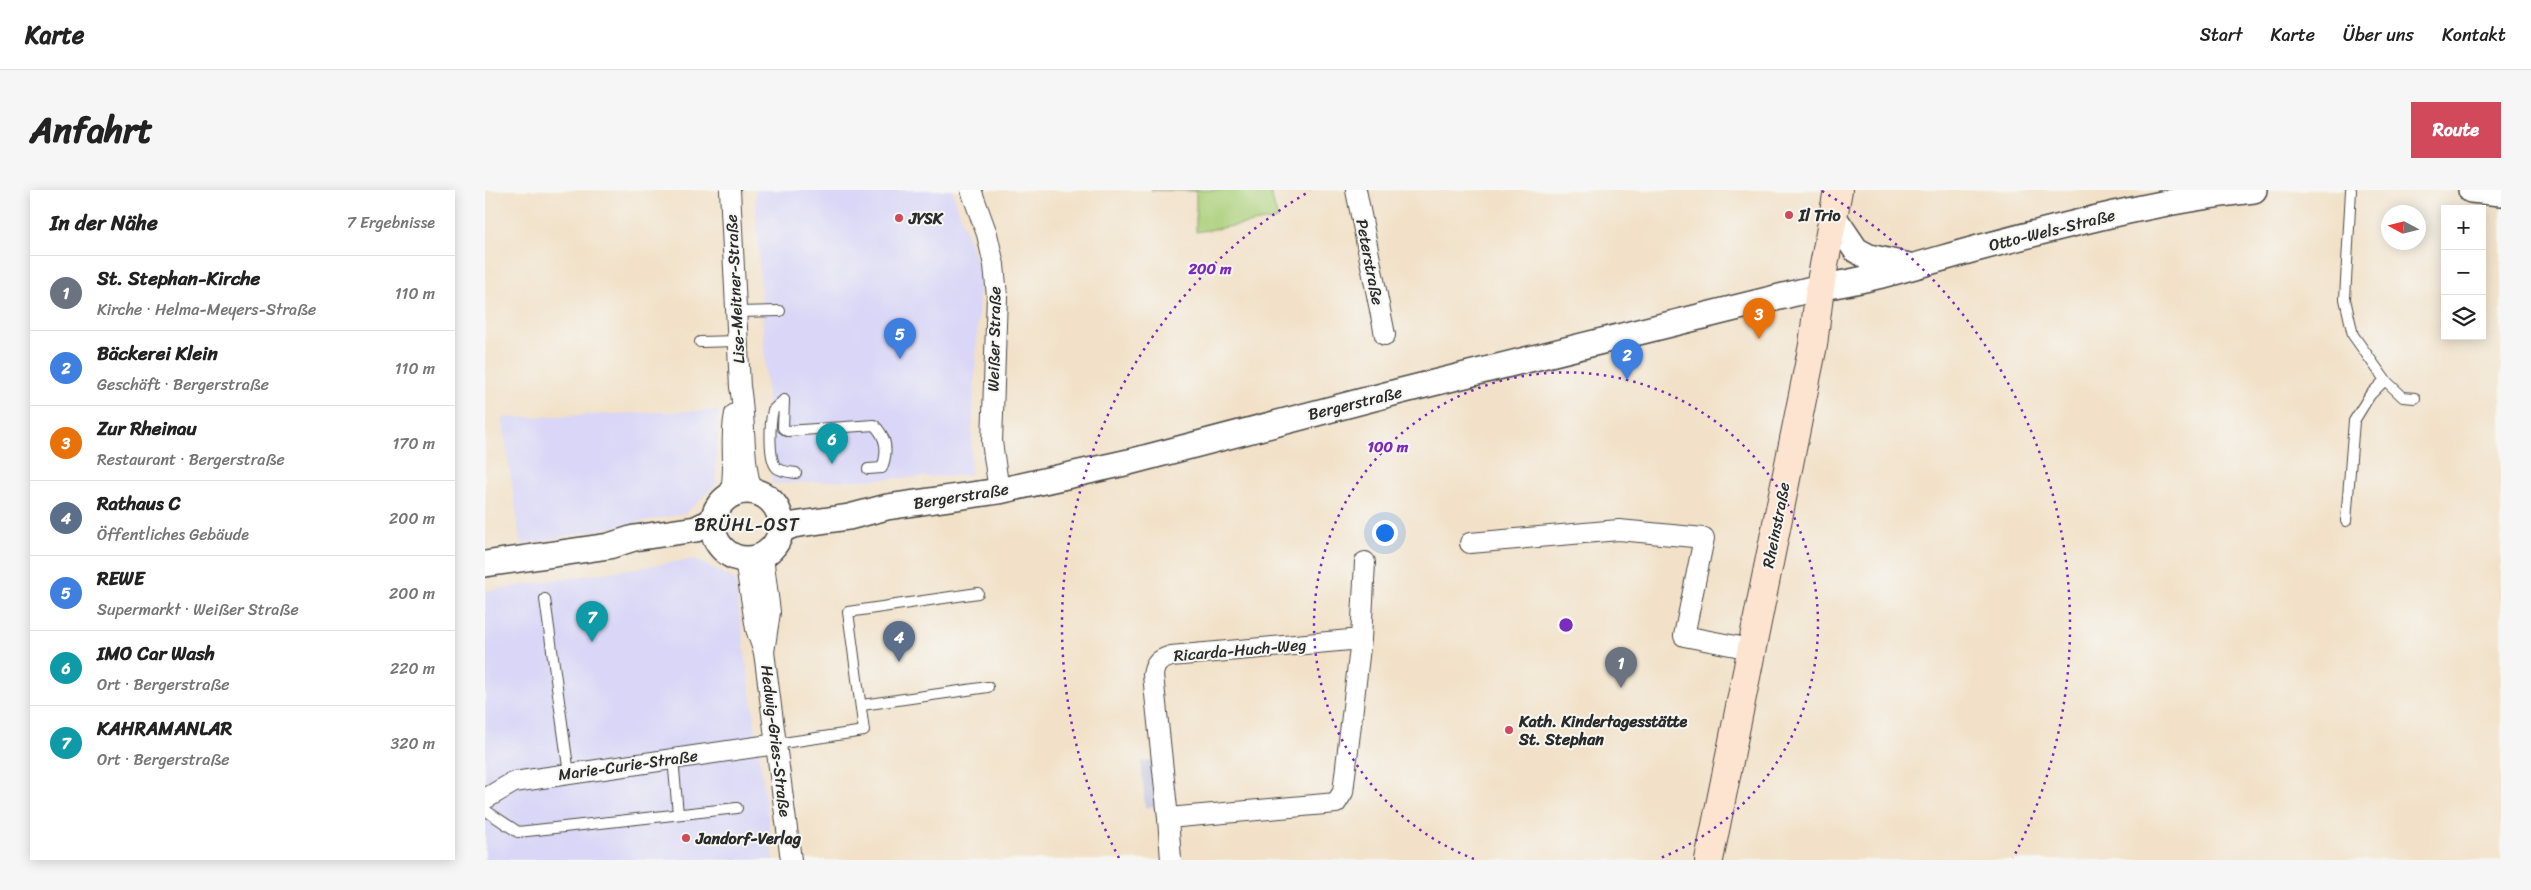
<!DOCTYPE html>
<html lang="de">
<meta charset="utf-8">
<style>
body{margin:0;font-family:Sriracha,sans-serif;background:#f6f6f6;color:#222}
.controls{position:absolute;right:15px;top:15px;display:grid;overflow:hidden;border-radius:0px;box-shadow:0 2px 12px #0003}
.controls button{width:45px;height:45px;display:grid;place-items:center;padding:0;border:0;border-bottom:1px solid #e0e0e0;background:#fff;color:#222;font:25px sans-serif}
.compass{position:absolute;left:1896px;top:15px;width:45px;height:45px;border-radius:50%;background:#fff;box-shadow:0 2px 12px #0003;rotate:277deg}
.you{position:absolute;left:899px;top:342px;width:18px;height:18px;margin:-12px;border:4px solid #fff;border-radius:50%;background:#1a73e8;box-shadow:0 0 0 8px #1a73e833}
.badge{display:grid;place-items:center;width:32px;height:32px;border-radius:50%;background:#d1495b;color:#fff;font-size:16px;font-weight:700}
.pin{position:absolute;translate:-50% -41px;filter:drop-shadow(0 1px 2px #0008)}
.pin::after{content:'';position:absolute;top:26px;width:18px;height:15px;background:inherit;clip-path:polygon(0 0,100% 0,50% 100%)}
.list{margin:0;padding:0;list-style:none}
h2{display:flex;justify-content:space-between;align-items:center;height:65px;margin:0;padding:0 20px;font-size:21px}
h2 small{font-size:16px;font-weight:400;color:#767676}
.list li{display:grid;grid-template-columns:32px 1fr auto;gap:15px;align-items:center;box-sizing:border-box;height:75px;padding:0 20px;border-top:1px solid #e0e0e0}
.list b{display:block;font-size:19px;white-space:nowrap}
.list p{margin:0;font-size:16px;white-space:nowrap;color:#767676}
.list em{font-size:16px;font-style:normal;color:#767676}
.icon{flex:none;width:28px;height:28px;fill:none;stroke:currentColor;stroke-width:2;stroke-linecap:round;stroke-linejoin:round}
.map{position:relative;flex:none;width:2016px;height:670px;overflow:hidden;border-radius:0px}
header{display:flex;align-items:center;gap:30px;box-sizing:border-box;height:70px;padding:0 25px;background:#fff;border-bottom:1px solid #e0e0e0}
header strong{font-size:24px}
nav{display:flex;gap:28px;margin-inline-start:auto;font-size:18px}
.intro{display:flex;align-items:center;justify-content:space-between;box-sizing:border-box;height:120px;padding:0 30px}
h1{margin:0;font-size:35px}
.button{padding:12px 22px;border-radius:0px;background:#d1495b;color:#fff;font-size:18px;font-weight:700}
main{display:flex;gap:30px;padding:0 30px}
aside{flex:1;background:#fff;border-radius:0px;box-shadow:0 2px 12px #0003}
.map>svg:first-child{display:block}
.built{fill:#d9d6f7}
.industrial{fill:#c0c2dd}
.green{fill:#aacf78;stroke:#6a7d52}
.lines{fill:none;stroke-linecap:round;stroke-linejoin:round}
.service-casing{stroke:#494643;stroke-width:12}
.minor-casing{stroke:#494643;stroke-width:22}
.tertiary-casing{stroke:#494643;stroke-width:28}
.secondary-casing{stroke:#494643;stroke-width:30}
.service{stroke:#fff;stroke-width:10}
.minor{stroke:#fff;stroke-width:20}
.tertiary{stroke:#fff;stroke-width:25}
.secondary{stroke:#fde4d0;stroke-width:28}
.ring{fill:none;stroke:#7b2cbf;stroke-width:2.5;stroke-dasharray:2.5 5}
.poi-dot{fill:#d1495b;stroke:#f6f6f2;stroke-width:2}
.labels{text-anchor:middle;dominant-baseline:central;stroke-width:4;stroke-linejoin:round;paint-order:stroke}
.poi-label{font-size:16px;font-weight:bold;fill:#2b2b2b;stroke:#f6f6f2;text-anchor:start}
.street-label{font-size:16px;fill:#2b2b2b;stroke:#f6f6f2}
.neighbourhood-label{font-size:18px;letter-spacing:1px;fill:#2b2b2b;stroke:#f6f6f2}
.centre{fill:#7b2cbf;stroke:#f6f6f2;stroke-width:2.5}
.ring-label{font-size:15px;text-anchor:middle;font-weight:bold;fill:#7b2cbf;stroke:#f6f6f2;stroke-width:4;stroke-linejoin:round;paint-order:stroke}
</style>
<header>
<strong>Karte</strong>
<nav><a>Start</a><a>Karte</a><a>Über uns</a><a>Kontakt</a></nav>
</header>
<div class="intro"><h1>Anfahrt</h1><a class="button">Route</a></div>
<main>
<aside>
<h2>In der Nähe<small>7 Ergebnisse</small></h2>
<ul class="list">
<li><span class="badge" style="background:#6b7280">1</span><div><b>St. Stephan-Kirche</b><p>Kirche · Helma-Meyers-Straße</p></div><em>110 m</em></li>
<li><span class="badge" style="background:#3f7fe0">2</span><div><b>Bäckerei Klein</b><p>Geschäft · Bergerstraße</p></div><em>110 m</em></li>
<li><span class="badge" style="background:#e8710a">3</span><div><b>Zur Rheinau</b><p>Restaurant · Bergerstraße</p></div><em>170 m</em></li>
<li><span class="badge" style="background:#5c6f8a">4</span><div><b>Rathaus C</b><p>Öffentliches Gebäude</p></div><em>200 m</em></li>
<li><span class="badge" style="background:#3f7fe0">5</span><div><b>REWE</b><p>Supermarkt · Weißer Straße</p></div><em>200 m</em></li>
<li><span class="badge" style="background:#0f9aa8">6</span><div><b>IMO Car Wash</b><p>Ort · Bergerstraße</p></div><em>220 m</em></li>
<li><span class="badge" style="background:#0f9aa8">7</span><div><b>KAHRAMANLAR</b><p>Ort · Bergerstraße</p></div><em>320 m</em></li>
</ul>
</aside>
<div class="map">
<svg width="2016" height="670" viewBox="0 0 2016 670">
<rect width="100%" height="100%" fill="#f6f6f2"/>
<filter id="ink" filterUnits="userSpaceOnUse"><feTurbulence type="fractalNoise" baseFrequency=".02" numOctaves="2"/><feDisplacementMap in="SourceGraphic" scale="10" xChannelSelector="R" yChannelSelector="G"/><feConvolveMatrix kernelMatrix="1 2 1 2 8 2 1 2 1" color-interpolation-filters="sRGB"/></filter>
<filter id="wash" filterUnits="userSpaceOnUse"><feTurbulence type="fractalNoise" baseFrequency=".0096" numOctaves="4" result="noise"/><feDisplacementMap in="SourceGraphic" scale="20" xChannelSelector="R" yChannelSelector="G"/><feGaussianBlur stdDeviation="1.12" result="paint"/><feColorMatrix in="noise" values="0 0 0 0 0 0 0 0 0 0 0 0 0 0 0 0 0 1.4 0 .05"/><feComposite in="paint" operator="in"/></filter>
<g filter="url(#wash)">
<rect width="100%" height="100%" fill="#f2e1c8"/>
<g class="built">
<path d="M270,0h197l28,83 -10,202 -198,9z"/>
<path d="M233,220l-2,74 -30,29 -165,32 -19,-127z"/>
<path d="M209,369l41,21 39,280h-289v-269z"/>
</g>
<path class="industrial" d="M670,571l4,45 -14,2 -4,-46z"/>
<path class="green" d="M666,0h119l8,29 -82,13v-41z"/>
</g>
<g filter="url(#ink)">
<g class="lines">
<defs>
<g id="service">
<path d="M1866,0l-6,109 8,36 32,45 18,17 12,1"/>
<path d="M251,122l44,-1"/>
<path d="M215,152l37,-1"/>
<path d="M299,210l-1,28 4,3 87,-6c13,12 14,27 8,43l-14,1"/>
<path d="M299,210l-11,10c-3,12 -5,50 4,58 6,4 12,4 19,5"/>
<path d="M1861,331l8,-100 16,-26 15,-15"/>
<path d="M60,409l24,175"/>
<path d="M377,515l126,-18"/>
<path d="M291,554l88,-13 -16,-119 130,-19"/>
<path d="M188,568l5,56"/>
<path d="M0,620l33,22 219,-24"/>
</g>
<g id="minor">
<path d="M245,0l10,197c6,29 2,82 13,104"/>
<path d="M486,0l16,44 7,31 3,31 -5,146 7,49"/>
<path d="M871,0l29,145"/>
<path d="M245,306c7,-27 -1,-55 5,-82"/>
<path d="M985,353l149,-13 85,8 -20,98 67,13"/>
<path d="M260,370l11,69 8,23 6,-40 -7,-56"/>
<path d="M279,462l27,208"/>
<path d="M0,609l29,-17 262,-38"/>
<path d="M683,628l-15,-143c2,-12 6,-15 18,-19l190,-17"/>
<path d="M686,670l-3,-42 168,-15 7,-11 18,-153 4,-77"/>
</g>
<g id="tertiary">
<path d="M1986,0l30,3"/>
<path d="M1348,26l23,34 13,7 40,9"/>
<circle cx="262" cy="335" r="34"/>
<path d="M296,340l12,-5 56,-8 38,-10 112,-16 130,-29 268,-70 423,-105c53,-7 104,-24 155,-38 91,-24 184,-49 279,-59"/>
<path d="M0,374l124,-18 25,-8 62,-9 17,-8"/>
</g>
<path id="secondary" d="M1224,670l104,-515 7,-58 18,-97"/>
</defs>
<use href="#service" class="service-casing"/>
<use href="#minor" class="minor-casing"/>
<use href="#tertiary" class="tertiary-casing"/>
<use href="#secondary" class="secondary-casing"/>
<use href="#service" class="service"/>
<use href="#minor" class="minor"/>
<use href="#tertiary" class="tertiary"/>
<use href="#secondary" class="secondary"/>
</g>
</g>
<g class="ring">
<path d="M989 669A252 252 0 1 1 1173 669"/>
<path d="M634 668A504 504 0 0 1 825 1M1337 1A504 504 0 0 1 1528 668"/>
</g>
<g class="poi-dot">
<circle cx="1304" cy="25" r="5"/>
<circle cx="414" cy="28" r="5"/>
<circle cx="1024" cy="540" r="5"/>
<circle cx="201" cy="648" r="5"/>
</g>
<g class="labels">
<g class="poi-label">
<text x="1314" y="25">Il Trio</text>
<text x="424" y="28">JYSK</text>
<text x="1034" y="531">Kath. Kindertagesstätte<tspan x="1034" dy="18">St. Stephan</tspan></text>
<text x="211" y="648">Jandorf-Verlag</text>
</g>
<g class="street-label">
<text transform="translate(1567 40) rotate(-14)">Otto-Wels-Straße</text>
<text transform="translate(885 72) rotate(79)">Peterstraße</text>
<text transform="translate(250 99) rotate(-93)">Lise-Meitner-Straße</text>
<text transform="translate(509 149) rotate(-89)">Weißer Straße</text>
<text transform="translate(870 213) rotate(-14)">Bergerstraße</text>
<text transform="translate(476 306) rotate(-9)">Bergerstraße</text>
<text transform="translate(1291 335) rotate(-79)">Rheinstraße</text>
<text transform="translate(755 460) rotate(-5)">Ricarda-Huch-Weg</text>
<text transform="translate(291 551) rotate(83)">Hedwig-Gries-Straße</text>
<text transform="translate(143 575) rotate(-8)">Marie-Curie-Straße</text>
</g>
<g class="neighbourhood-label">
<text x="262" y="335">BRÜHL-OST</text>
</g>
</g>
<circle cx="1081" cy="435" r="8" class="centre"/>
<g class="ring-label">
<text x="725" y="84">200 m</text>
<text x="903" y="262">100 m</text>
</g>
</svg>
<div class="controls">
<button>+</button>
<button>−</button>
<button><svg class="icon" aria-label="layers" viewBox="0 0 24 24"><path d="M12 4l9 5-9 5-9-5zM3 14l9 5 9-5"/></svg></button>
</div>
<svg class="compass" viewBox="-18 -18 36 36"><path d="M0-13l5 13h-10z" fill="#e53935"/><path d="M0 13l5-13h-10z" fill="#767676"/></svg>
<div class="you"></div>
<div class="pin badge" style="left:1136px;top:498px;background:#6b7280">1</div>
<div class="pin badge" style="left:1142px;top:190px;background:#3f7fe0">2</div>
<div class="pin badge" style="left:1274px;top:149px;background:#e8710a">3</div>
<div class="pin badge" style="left:414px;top:472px;background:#5c6f8a">4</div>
<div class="pin badge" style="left:415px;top:169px;background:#3f7fe0">5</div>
<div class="pin badge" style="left:347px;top:274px;background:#0f9aa8">6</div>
<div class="pin badge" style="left:107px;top:452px;background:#0f9aa8">7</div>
</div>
</main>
